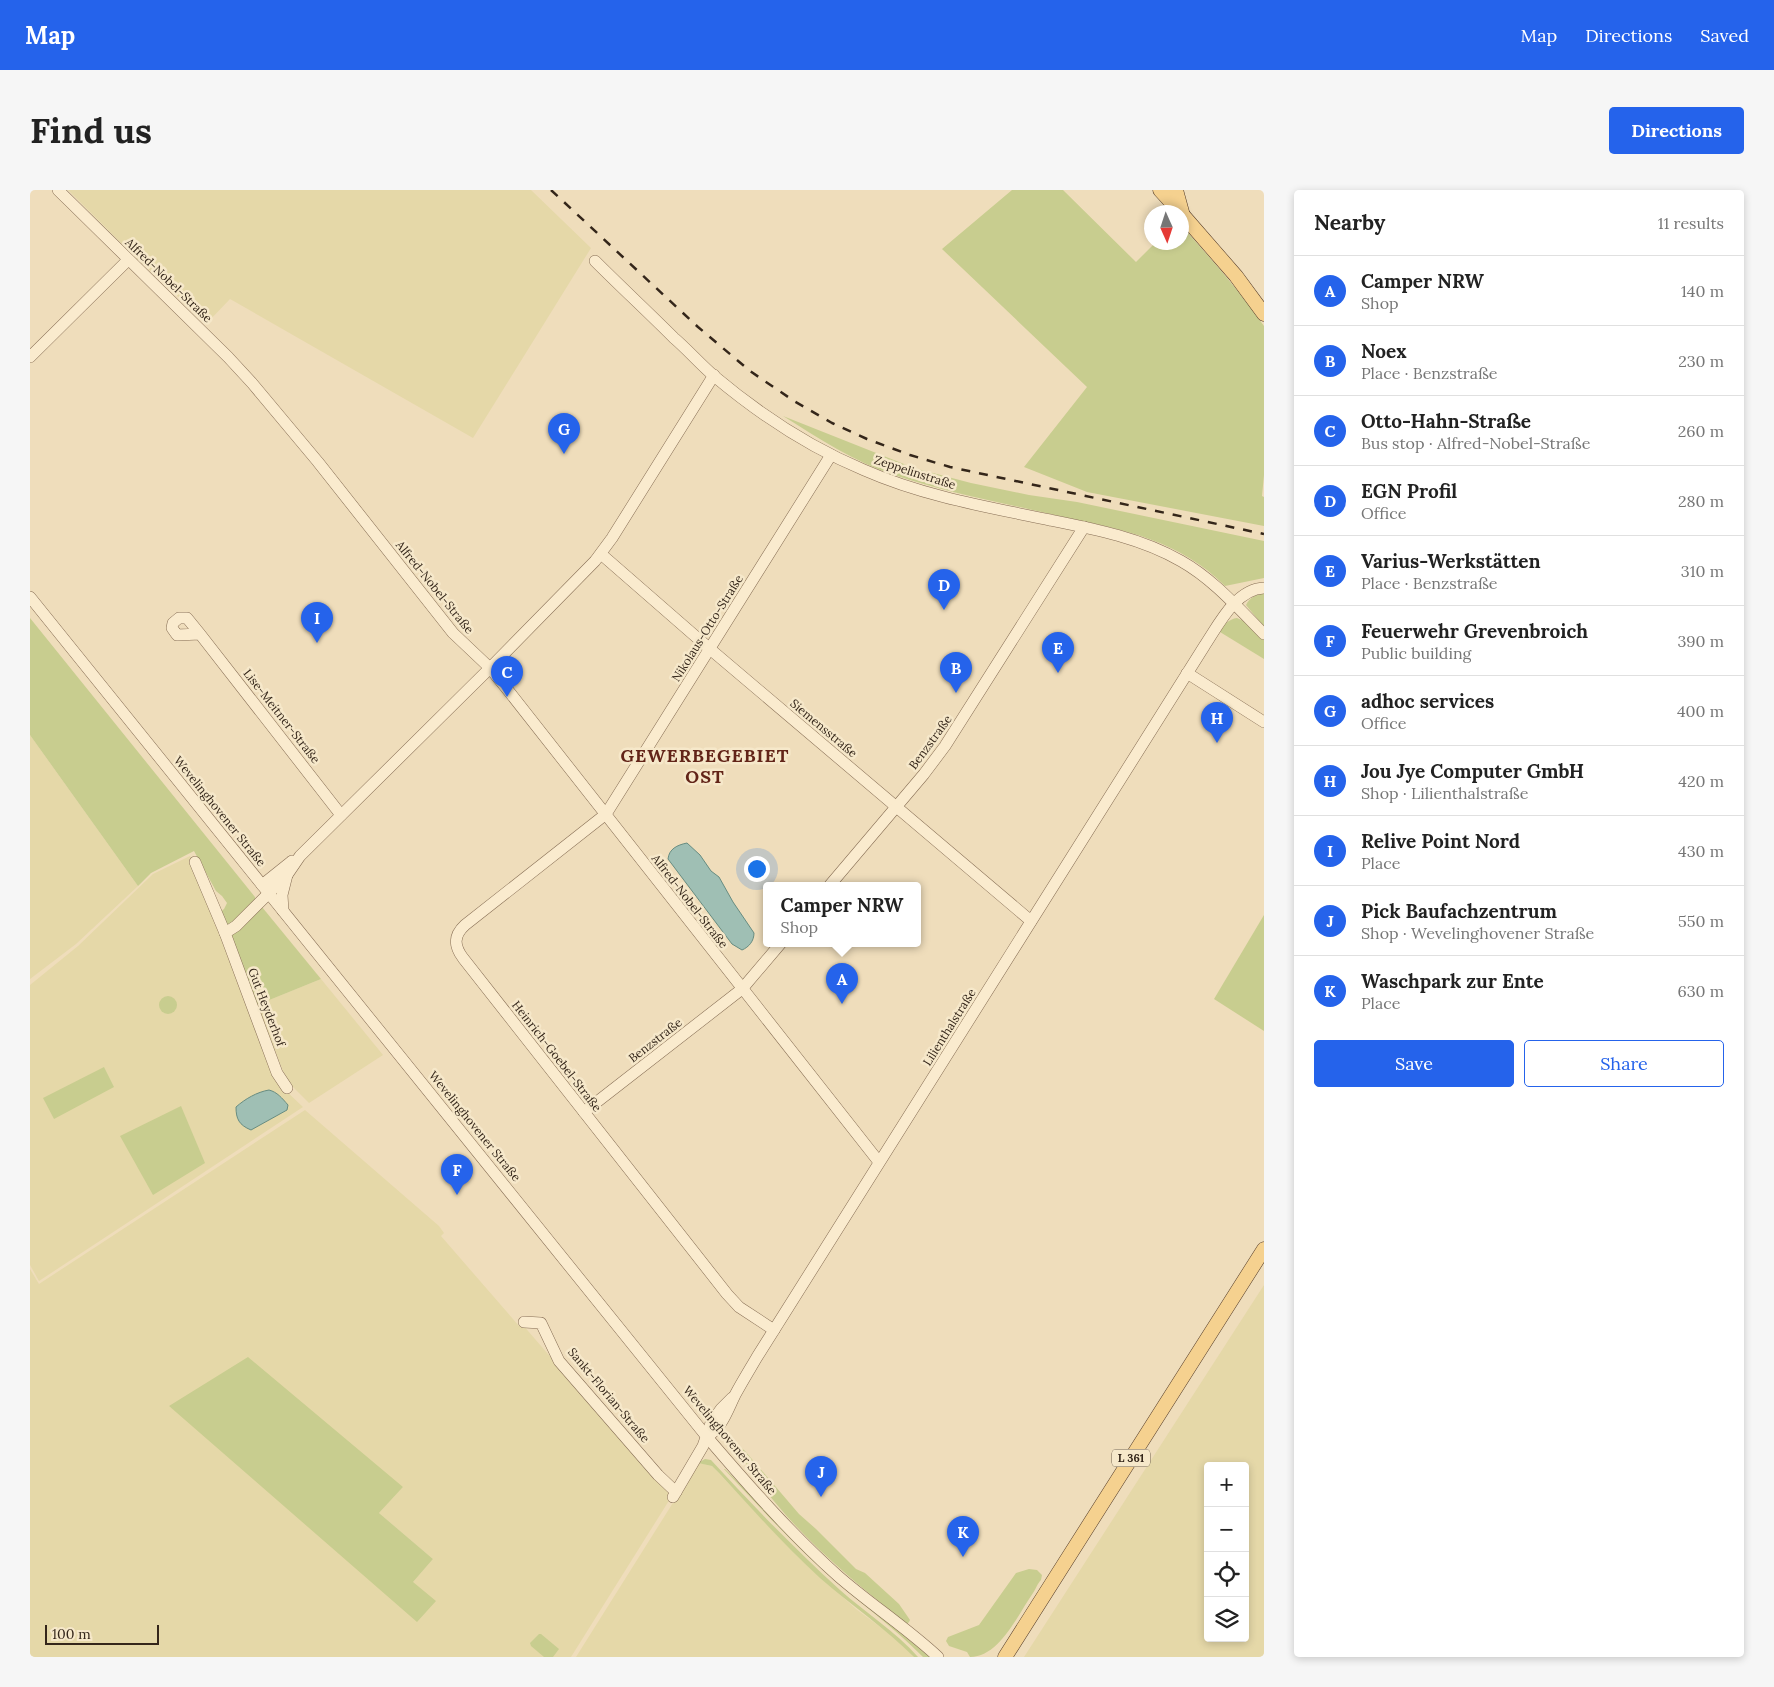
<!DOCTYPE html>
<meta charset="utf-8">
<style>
body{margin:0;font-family:Lora,serif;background:#f6f6f6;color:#222}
.controls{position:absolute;right:15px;bottom:15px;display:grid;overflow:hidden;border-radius:5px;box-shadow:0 2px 8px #0003}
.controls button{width:45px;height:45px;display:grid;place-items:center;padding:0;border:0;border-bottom:1px solid #e0e0e0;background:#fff;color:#222;font:25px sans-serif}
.compass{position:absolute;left:1114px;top:15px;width:45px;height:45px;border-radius:50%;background:#fff;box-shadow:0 2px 8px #0003;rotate:177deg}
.scale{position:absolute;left:15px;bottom:12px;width:114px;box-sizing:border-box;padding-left:5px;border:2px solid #34261a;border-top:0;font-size:14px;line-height:18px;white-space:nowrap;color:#34261a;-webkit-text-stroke:4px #f6e8ca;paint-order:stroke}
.you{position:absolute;left:726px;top:678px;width:18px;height:18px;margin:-12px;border:4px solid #fff;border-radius:50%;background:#1a73e8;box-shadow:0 0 0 8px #1a73e833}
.badge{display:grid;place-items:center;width:32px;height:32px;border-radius:50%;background:#2563eb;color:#fff;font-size:16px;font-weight:700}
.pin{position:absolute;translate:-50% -41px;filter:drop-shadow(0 1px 2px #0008)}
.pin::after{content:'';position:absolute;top:26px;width:18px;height:15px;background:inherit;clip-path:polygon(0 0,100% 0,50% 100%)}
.popup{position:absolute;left:733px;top:692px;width:158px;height:65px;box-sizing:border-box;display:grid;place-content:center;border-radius:5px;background:#fff;filter:drop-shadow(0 1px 4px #0005);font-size:16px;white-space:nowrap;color:#767676}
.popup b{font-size:19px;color:#222}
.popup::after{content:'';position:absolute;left:50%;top:100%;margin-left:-10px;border:10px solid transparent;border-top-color:#fff}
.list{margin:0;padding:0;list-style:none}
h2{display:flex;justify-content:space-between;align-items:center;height:65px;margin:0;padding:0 20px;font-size:21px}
h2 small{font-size:16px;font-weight:400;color:#767676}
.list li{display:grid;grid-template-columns:32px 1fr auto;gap:15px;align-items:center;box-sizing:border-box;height:70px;padding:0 20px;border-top:1px solid #e0e0e0}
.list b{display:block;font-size:19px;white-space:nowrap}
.list p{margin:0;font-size:16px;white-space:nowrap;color:#767676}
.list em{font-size:16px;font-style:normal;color:#767676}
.actions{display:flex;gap:10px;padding:15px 20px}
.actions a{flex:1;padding:11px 0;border:1px solid #2563eb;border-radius:5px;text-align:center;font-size:18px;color:#2563eb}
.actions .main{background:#2563eb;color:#fff}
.icon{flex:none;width:28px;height:28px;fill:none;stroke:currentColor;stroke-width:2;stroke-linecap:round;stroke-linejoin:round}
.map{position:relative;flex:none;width:1234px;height:1467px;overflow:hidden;border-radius:5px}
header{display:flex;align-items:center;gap:30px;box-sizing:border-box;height:70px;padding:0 25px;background:#2563eb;color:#fff}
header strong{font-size:24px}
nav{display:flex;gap:28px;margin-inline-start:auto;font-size:18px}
.intro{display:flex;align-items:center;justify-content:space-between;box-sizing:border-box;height:120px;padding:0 30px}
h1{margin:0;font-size:35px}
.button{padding:12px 22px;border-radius:5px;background:#2563eb;color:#fff;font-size:18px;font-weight:700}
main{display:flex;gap:30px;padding:0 30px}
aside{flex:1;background:#fff;border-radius:5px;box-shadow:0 2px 8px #0003}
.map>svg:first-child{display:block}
.farmland{fill:#e5d8a8;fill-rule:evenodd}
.green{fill:#c8cd8f}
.water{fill:#9fbfb4;stroke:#678c81}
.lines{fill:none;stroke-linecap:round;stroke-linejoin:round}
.minor-casing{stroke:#866d54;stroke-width:12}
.major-casing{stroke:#533b29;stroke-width:15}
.minor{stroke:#faebce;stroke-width:11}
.major{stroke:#f5d18f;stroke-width:14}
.rail{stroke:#34261a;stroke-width:2.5;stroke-dasharray:9 9;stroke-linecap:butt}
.labels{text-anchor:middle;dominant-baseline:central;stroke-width:5;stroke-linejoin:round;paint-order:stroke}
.shield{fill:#f6e8ca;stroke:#6e604f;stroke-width:1}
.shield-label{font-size:11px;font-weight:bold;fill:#34261a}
.street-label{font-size:12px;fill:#34261a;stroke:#f6e8ca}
.district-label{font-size:18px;font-weight:bold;letter-spacing:1px;fill:#622418;stroke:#f6e8ca}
</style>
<header>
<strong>Map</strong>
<nav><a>Map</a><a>Directions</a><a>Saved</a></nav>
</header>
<div class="intro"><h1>Find us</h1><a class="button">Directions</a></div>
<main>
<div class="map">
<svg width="1234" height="1467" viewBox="0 0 1234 1467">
<rect width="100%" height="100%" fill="#efddbb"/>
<g class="farmland">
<path d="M38,0h463l60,58 -118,190 -243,-139 -23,24 -71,-65z"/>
<path d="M0,545l108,151 -62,58 -46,35z"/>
<path d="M160,666l94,233 19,18 -264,174 -9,-16v-280l48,-39 75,-72z"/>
<path d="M291,789l62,76 -74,48 -18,-18 -8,-14 -26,-66z"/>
<path d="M275,920l134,116 5,7 -3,3 78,90 3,-2 148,171v4l-99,158h-541v-388l9,15zM139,1216l234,81 -24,26 54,46 -20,23z"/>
<path d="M1234,1095v372h-240zM1178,1276h37v172h-37z"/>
<path d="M668,1273l14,3 83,88 61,55 43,32 15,16h-338z"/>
</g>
<g class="green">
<path d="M982,0h51l73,72 19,-19 27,-1v-16c28,32 57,64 82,100v149l-2,21 2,1v29l-177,-34 -63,-25 63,-80 -145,-138z"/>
<path d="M753,226l131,52 57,15 58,12 48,7 187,39v37l-39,8c-46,-46 -101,-56 -161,-69 -57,-13 -115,-24 -170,-42 -39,-13 -76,-37 -111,-59z"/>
<path d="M1234,403v34l-18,-22c4,-8 10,-10 18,-12z"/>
<path d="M0,428l225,279v3l-25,25h-4l-8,-11 6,-5 3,-6 -5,-7 -6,-5 -22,-40 -43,22 -13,13 -108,-151z"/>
<path d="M1207,428l11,5 16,17v19l-44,-27c3,-7 9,-13 17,-14z"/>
<path d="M232,717l59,72 -64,26 -28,-70z"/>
<path d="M1234,725v116l-50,-32z"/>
<circle cx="138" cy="815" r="9"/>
<path d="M74,877l10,20 -60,32 -11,-21z"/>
<path d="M151,916l24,57 -52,32 -33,-59z"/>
<path d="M218,1167l155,130 -24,26 54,46 -20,23 23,19 -19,21 -248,-216z"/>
<path d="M707,1254l8,7 54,63 17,15 40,40 9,4 34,31 11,16 -1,2 -2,2c-68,-54 -127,-103 -172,-178z"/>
<path d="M675,1269l6,1c41,45 84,89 129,130 26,23 55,41 78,67h-4c-29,-29 -63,-52 -94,-79 -36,-33 -68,-69 -101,-105l-7,-7 -14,-3z"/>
<path d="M694,1279h1l45,45 161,143h-8c-30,-31 -66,-56 -98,-85 -36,-32 -68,-68 -101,-103z"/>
<path d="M999,1379l8,1 5,5 -1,5c-4,4 -5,9 -8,13 -15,21 -33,64 -63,64l-3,-5 -18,-6 -3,-5 2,-4 31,-12 37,-52z"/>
<path d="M509,1444h2l18,15 -6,8h-9l-13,-11 -1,-3z"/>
</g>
<g class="water">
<path d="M657,653l13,12 11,16 8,6 14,25 21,31c0,8 -5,14 -12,17l-10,-6 -64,-85c1,-10 9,-14 19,-16z"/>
<path d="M239,900c8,2 13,8 19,15l-1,5 -36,20c-12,-5 -15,-11 -15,-23 9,-8 21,-15 33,-17z"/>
</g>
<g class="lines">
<defs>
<g id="minor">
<path d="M28,0l170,167 24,26 66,79 135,171 37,35 21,26 368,468"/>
<path d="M565,71c26,26 53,51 79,77 14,12 26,26 40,38 44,37 97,72 150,94 59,26 123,37 186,50 45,9 91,18 131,41 32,18 57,47 83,73"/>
<path d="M0,167l98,-97"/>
<path d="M571,364l109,95 321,272"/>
<path d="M0,407l677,840c41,48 83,96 131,139 32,28 69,52 100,81"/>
<path d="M170,444l-23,1 -5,-7 1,-5 6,-5h8l13,16 141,181"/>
<path d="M1157,483l77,49"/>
<path d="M165,672l30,71"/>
<path d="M232,695l30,-24"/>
<path d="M800,695l94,-111 21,-28 139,-219"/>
<path d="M253,721l-1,-16 5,-20"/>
<path d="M257,898l-10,-15 -52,-140 11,-7 51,-51 13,-19 190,-188 105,-107 17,-23 102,-163"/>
<path d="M554,922l158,-123 39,-46"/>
<path d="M494,1132l17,1 18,38 99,114 18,17"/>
<path d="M744,1140l-35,-23 -12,-13 -264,-336c-9,-12 -10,-22 2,-33l141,-111 225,-359"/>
<path d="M677,1247c16,-11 20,-26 28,-42 7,-13 15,-26 22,-38l448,-712c14,-21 31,-56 59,-57"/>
<path d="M643,1307l30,-51 8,-23 10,-14 11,-11"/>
</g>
<g id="major">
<path d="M1130,0l20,22"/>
<path d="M1146,0l6,22"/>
<path d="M1152,24l54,62 28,38"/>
<path d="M975,1467l259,-408"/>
</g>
</defs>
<use href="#minor" class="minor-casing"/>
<use href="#major" class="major-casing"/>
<use href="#minor" class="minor"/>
<use href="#major" class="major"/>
<path class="rail" d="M521,0l147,137 52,44 44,30 38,22 35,16 43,16 40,12 314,67"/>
</g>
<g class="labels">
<rect class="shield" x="1082" y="1259.5" width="38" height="17" rx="4"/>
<g class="shield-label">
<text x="1101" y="1268">L 361</text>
</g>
<g class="street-label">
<text transform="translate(139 90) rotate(44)">Alfred-Nobel-Straße</text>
<text transform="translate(885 282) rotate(18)">Zeppelinstraße</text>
<text transform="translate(405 397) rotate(51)">Alfred-Nobel-Straße</text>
<text transform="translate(677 438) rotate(-58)">Nikolaus-Otto-Straße</text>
<text transform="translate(252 526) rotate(52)">Lise-Meitner-Straße</text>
<text transform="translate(794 538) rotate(40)">Siemensstraße</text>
<text transform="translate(900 552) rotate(-54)">Benzstraße</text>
<text transform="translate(190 621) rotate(51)">Wevelinghovener Straße</text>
<text transform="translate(660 711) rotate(52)">Alfred-Nobel-Straße</text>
<text transform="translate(237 817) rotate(69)">Gut Heyderhof</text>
<text transform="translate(919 837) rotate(-58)">Lilienthalstraße</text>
<text transform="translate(625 850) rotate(-38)">Benzstraße</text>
<text transform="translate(527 866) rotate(52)">Heinrich-Goebel-Straße</text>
<text transform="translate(445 936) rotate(51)">Wevelinghovener Straße</text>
<text transform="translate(579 1205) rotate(50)">Sankt-Florian-Straße</text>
<text transform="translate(700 1250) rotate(50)">Wevelinghovener Straße</text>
</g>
<g class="district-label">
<text x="675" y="565">GEWERBEGEBIET<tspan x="675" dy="21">OST</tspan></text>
</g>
</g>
</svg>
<div class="controls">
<button>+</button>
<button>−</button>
<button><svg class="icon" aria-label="locate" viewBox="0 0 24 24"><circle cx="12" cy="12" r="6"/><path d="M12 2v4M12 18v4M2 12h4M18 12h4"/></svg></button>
<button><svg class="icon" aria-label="layers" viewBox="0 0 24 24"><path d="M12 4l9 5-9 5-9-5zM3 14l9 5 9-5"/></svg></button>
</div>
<svg class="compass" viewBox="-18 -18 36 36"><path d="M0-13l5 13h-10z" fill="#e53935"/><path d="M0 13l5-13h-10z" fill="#767676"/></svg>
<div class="scale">100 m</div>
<div class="you"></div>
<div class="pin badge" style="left:812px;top:814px">A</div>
<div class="popup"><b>Camper NRW</b>Shop</div>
<div class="pin badge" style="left:926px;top:503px">B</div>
<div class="pin badge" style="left:477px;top:507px">C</div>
<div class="pin badge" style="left:914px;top:420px">D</div>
<div class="pin badge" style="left:1028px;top:483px">E</div>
<div class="pin badge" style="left:427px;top:1005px">F</div>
<div class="pin badge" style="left:534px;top:264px">G</div>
<div class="pin badge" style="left:1187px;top:553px">H</div>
<div class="pin badge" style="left:287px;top:453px">I</div>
<div class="pin badge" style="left:791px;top:1307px">J</div>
<div class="pin badge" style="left:933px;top:1367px">K</div>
</div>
<aside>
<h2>Nearby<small>11 results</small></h2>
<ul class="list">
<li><span class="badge">A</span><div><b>Camper NRW</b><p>Shop</p></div><em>140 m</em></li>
<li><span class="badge">B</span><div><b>Noex</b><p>Place · Benzstraße</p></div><em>230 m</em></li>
<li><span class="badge">C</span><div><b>Otto-Hahn-Straße</b><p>Bus stop · Alfred-Nobel-Straße</p></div><em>260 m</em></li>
<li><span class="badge">D</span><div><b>EGN Profil</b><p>Office</p></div><em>280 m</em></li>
<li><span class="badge">E</span><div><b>Varius-Werkstätten</b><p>Place · Benzstraße</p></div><em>310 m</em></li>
<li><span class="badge">F</span><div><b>Feuerwehr Grevenbroich</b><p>Public building</p></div><em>390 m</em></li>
<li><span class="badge">G</span><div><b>adhoc services</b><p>Office</p></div><em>400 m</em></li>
<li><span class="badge">H</span><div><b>Jou Jye Computer GmbH</b><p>Shop · Lilienthalstraße</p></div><em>420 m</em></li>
<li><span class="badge">I</span><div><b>Relive Point Nord</b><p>Place</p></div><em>430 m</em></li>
<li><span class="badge">J</span><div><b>Pick Baufachzentrum</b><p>Shop · Wevelinghovener Straße</p></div><em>550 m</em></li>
<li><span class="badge">K</span><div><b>Waschpark zur Ente</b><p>Place</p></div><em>630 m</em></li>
</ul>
<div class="actions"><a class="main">Save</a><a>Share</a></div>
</aside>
</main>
